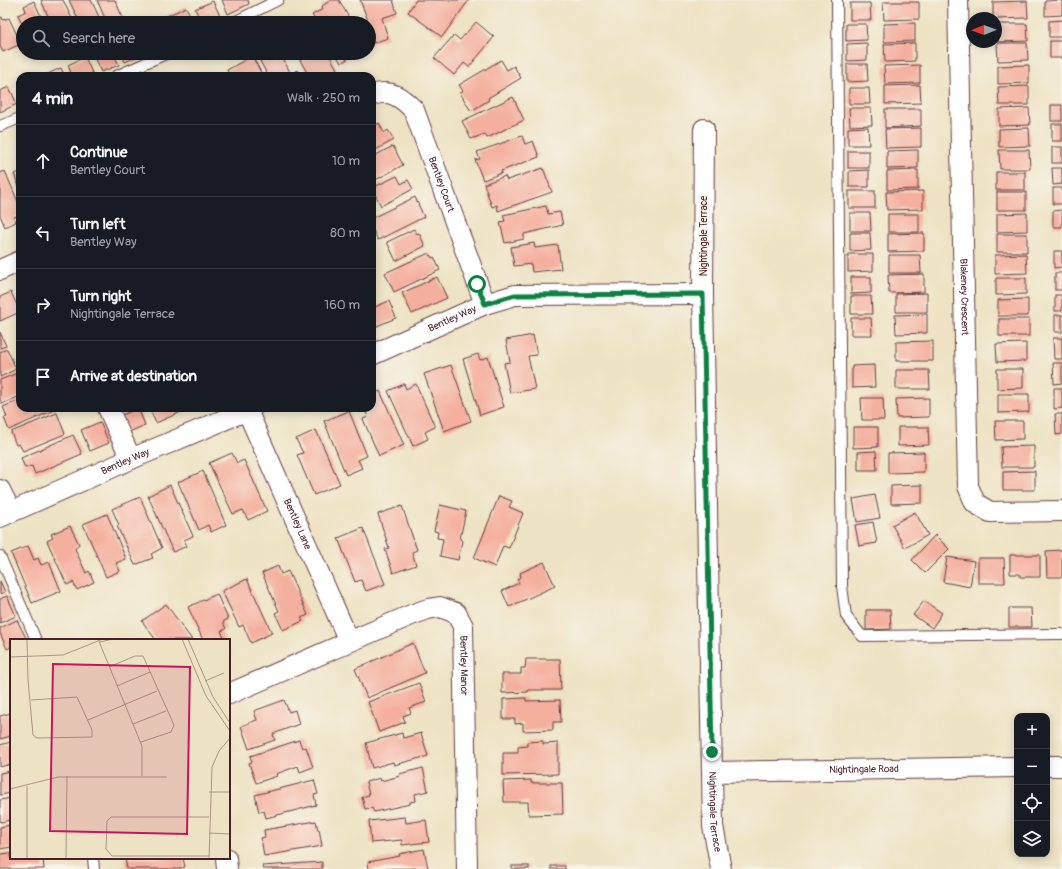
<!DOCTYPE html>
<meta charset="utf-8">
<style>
body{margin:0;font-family:Pangolin,sans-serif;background:#20242c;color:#f1f3f6}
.controls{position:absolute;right:12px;bottom:12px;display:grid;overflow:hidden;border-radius:8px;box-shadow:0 2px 10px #0003}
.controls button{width:36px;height:36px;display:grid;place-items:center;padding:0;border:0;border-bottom:1px solid #363941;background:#171b24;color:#f1f3f6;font:20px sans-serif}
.compass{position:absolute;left:966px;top:12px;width:36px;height:36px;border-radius:50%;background:#171b24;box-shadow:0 2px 10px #0003;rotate:269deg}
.stop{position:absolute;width:12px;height:12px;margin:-9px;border:3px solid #0b8043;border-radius:50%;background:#fff}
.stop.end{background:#0b8043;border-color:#fff;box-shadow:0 1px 4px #0008}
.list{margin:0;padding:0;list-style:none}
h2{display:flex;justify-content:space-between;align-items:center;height:52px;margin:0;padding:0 16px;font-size:17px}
h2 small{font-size:13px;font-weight:400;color:#9ea1a6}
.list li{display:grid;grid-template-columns:26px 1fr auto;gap:12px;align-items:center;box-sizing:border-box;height:72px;padding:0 16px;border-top:1px solid #363941}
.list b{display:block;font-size:15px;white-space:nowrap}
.list p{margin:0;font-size:13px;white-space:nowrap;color:#9ea1a6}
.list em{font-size:13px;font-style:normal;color:#9ea1a6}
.icon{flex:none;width:22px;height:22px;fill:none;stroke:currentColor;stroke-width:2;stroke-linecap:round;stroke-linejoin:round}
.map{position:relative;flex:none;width:1062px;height:869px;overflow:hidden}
.search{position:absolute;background:#171b24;box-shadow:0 2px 10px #0003;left:16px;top:16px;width:360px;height:44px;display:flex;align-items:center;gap:10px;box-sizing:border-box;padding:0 14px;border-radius:22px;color:#9ea1a6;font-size:15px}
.panel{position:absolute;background:#171b24;box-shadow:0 2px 10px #0003;left:16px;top:72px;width:360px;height:340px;border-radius:12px}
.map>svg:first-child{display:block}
.building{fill:#f4af9e}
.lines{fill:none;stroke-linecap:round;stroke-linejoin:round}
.lane-casing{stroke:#623c42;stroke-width:12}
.street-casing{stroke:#623c42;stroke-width:22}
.lane{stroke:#fff;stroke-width:10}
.street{stroke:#fff;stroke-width:20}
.route{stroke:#0b8043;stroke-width:5}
.labels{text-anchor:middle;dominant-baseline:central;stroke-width:3;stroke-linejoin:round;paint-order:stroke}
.street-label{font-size:10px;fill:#4a1f2b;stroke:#f7f3e8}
.inset-road{fill:none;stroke:#ac9486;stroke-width:1}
.view{fill:#c2185b;fill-opacity:0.15;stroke:#c2185b;stroke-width:2}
.inset-edge{fill:none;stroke:#4a1f2b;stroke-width:2}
</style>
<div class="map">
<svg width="1062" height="869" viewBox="0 0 1062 869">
<rect width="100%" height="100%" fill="#f7f3e8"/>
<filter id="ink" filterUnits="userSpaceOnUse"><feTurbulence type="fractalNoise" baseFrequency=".025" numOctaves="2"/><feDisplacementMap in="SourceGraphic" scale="8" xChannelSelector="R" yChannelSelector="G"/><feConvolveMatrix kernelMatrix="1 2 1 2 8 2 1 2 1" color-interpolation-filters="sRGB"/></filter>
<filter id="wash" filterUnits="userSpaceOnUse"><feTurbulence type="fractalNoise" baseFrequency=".012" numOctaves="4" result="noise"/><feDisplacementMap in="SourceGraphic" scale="16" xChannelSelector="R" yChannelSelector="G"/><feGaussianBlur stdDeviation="0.9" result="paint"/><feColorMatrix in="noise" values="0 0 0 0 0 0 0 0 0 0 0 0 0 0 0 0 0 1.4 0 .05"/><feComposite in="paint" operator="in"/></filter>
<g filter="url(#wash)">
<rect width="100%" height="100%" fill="#ede2c3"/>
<g id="blocks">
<g class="building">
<path d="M41,0h22l11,23h-23z"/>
<path d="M69,0h22l11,23h-22z"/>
<path d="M97,0h18l10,23h-18z"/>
<path d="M222,0h26l1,4 -21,10z"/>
<path d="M331,0h8l13,23h-35l-5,-8 11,-6 -1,-3z"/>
<path d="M360,0h33l4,13 -15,5 6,20 -18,6 -1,-21z"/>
<path d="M416,0h53l-27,37 -34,-25z"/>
<path d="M1062,0v15l-17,1v-15z"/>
<path d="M34,1l10,22h-21v3l-5,-11 8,-4 -2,-5z"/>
<path d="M213,1l8,17 -10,5h-9l-7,-14z"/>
<path d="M1027,1l1,17 -32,1 -3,-1v-16z"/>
<path d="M883,2h36v17l-35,1z"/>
<path d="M850,3h20l1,17h-21z"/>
<path d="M186,7l8,16h-26l-3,-6z"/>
<path d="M2,17l1,3 6,-2 12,26 -18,8 -3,-6v-28z"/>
<path d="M1062,20v17h-13v-16z"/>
<path d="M476,22l18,15 -25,30 -5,-4 -10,12 -20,-17 20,-23 6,5z"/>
<path d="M915,23v18l-31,1v-18z"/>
<path d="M846,24h20l1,16 -21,1z"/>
<path d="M997,24h30l1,17 -30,1z"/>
<rect x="1050" y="41" width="12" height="17"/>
<path d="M867,43v17l-20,1v-17z"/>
<path d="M915,43v18l-30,1 -1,-18z"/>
<path d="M997,43h30l1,17 -30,1z"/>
<path d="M97,53h16l6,12 -18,7 -8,-17z"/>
<path d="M121,53h21l1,1 -18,8z"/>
<path d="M274,53h6l11,21 7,-4 4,6h-34l-8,-15z"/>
<path d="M296,53h32l9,16 -6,3 1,4h-23z"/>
<path d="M335,53h22l-16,10z"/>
<path d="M252,56l11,20h-33l-3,-6z"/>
<path d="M85,57l8,18 -21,1 -4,-11z"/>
<path d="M501,60l6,10 7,-4 7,12 -33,20 1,2 -18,11 -11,-18 3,-2 -4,-6z"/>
<path d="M847,64h20l1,17 -21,1z"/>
<path d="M920,65v18l-35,1 -1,-18z"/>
<path d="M1029,65v18l-31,1v-18z"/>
<path d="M61,68l4,8h-22z"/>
<path d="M920,85l1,18 -36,1v-18z"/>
<path d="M1029,86v19h-30l-1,-18z"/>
<path d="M9,87l8,17 -17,8v-21z"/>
<path d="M849,88h20l1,16h-21z"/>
<path d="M513,97l11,23 -37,18 -2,-4 -14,5 -9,-18z"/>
<rect x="1051" y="105" width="11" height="16"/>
<path d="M849,108h22l1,17 -22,1z"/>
<path d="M1029,108l1,17 -31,1v-17z"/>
<path d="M885,109h36v17l-36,2z"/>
<path d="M379,123l5,10 4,-3 6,10 -22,12v-25z"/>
<rect x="1052" y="124" width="10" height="17"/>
<path d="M868,127l1,18h-21v-17z"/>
<path d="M921,128v19l-35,1 -1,-19z"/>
<path d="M1029,128l1,18 -31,1v-18z"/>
<path d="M522,136l3,8 8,-3 6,16 -38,14 1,2 -19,7 -8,-20 5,-1 -3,-7z"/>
<path d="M393,146l10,19 -31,17v-25z"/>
<rect x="1052" y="147" width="10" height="16"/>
<path d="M918,150v18l-31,1v-18z"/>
<path d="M999,150h30l1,19h-30z"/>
<rect x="848" y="151" width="21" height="17"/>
<path d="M543,168l9,24 -54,19 -1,-6 -5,2 -8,-23 21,-8 2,4z"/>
<path d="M1052,168h10v16l-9,1z"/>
<path d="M869,170v17h-20v-16z"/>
<path d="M918,170v19l-31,1v-19z"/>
<path d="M5,171l15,36v8l-6,2 2,5 -11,5 -5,-12v-42z"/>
<path d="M20,172v17l-6,-15z"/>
<rect x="996" y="172" width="29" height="18"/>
<path d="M397,176l4,8 7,-4 5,9 -32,17 -9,-18z"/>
<rect x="1053" y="188" width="9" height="16"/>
<rect x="849" y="191" width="26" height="17"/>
<path d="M923,191v18l-36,1 -1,-18z"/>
<rect x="997" y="192" width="29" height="18"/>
<path d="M415,197l9,20 -46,23 -6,-12v-10z"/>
<path d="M546,206l2,8 12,-2 3,13 -39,9v5l-19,4 -5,-21 5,-1 -2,-6z"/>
<path d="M1062,210v17h-9v-16z"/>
<path d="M850,213h20l1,18h-21z"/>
<path d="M1027,213v18l-30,1v-18z"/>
<rect x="888" y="214" width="31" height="18"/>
<path d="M414,229l3,5 2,-1 6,13 -29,15 -9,-19z"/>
<path d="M850,233h20l1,17 -21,1z"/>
<path d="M924,233v18l-36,1v-18z"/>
<rect x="997" y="234" width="30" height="18"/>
<path d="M534,243l1,5 23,-3 3,24 -29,3 -1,-8 -17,2 -3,-19z"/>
<path d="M1054,251h8v16l-8,1z"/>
<path d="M429,253l3,5 2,-1 6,13 -46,22 -9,-19z"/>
<path d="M848,254h25v17l-25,1z"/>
<path d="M1026,254l1,19 -32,1v-19z"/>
<path d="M889,255h31l1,18h-32z"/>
<rect x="1055" y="273" width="7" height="17"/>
<path d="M924,274v18l-35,1 -1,-18z"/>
<path d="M437,277l10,21 -35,16 -10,-21z"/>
<path d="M851,277h20v16l-20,1z"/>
<path d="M996,278h30v16l-30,1z"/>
<path d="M11,292l9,20 -20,9v-24z"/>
<path d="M927,293v19h-31v-18z"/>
<rect x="1055" y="295" width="7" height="16"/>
<path d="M851,296h20l1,18h-21z"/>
<path d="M1028,299v17h-30v-16z"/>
<path d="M389,301l7,17 -24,10v-20z"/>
<path d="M927,314v19l-31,1 -1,-19z"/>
<rect x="1055" y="315" width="7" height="17"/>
<path d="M851,318h20l1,17h-21z"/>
<rect x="999" y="319" width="30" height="17"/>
<path d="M0,332l6,14 -6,2z"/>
<path d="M533,335l4,20 -9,1 7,33 -25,4 -6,-30 6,-1 -4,-22z"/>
<path d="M1053,338h9v21h-8z"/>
<path d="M933,341v20h-37v-19z"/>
<path d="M1026,343v18l-29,1 -1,-18z"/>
<path d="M7,349l9,20 -16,8v-25z"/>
<path d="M478,354l2,6 8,-3 16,50 -24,8 -17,-56z"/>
<path d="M1053,363h9v20l-8,1z"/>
<path d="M451,365l20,56 -27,10 -20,-57z"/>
<path d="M874,365l1,22 -23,1v-22z"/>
<path d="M997,369h26v19l-26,1z"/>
<path d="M896,370h33l1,19h-34z"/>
<path d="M20,372v24l-18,8 -2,-4v-20z"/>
<path d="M404,384l2,5 10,-5 19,43 -10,5 3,7 -15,7 -25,-55z"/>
<path d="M1054,388h8v20l-8,1z"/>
<path d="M380,391l24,54 -25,11 -16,-37 5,-2 -4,-9h8v-13z"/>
<path d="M998,394h31v18l-31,1z"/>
<path d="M861,398h22l1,22h-22z"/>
<path d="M929,398v19l-32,1 -1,-19z"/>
<path d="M20,400v8h35l1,1 -47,21 -5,-12 3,-1 -4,-10z"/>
<path d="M138,408l7,17 -16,7 -7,-17z"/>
<path d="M149,408h41l-34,15z"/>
<path d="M349,411l18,45 -9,4 4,8 -16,7 -22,-54z"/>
<path d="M57,413l8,21 -42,17 -4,-7 -3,1 -5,-13z"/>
<path d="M1055,414h7v20l-6,1z"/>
<path d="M995,421h28v18l-27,1z"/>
<path d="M100,422l9,21 -19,8 -9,-21z"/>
<path d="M853,427h25v20l-25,1z"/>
<path d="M898,427h30l1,18 -31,1z"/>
<path d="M316,430l24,54 -26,11 -17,-40 6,-2 -7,-14z"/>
<path d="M73,435l9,19 -47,20 -3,-8 -7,2 -4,-10z"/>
<path d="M1034,446v21h-32l-1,-20z"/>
<path d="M876,451l1,19h-19v-18z"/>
<path d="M924,452v20l-36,1v-20z"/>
<path d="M232,453l5,10 7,-3 23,51 -19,9 -5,-10 -10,4 -24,-51z"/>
<path d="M203,471l23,54 -15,7 -3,-7 -9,5 -21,-48z"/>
<path d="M1035,471v19h-32v-18z"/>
<path d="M170,485l23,51 -9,4 3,6 -14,6 -25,-56z"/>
<path d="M922,485v18l-31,1v-18z"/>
<path d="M875,495l5,23 -23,4 -4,-23z"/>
<path d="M499,496l13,5 -3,6 14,6 -14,35 -6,-2 -8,21 -21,-9z"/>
<path d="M140,497l22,51 -11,6 2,4 -18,7 -18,-39 2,-1 -7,-16z"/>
<path d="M440,505l26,6 -6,28 2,2 -4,19 -18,-4 3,-17 -6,-1 1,-6 -4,-1z"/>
<path d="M402,506l15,44 -5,2 4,13 -23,8 -8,-24 4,-1 -11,-34z"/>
<path d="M915,512l13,23 -23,13 -13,-23z"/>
<path d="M107,514l19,45 -10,4 4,8 -14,6 -23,-53z"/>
<path d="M873,522l4,21 -18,3 -4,-21z"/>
<path d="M70,526l9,18 -4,5 11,24 3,-2 5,11 -17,8 -4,-8 -6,3 -20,-44 6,-3 -2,-4z"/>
<path d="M363,528l22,56 -19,7 -5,-11 -6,2 -17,-44z"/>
<path d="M935,535l14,14 -24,24 -13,-13z"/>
<path d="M28,546l6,14 4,-2 3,7 8,-3 12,29 -29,12 -21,-50z"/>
<path d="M1062,550v27h-15l-1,-26z"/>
<path d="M1010,555h30v22h-20v-3h-10z"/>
<path d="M947,557l27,4 -4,26 -27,-5z"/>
<path d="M978,558h26l1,25h-27z"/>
<path d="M544,562l11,24 -46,21 -7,-16 17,-8 -2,-4 4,-2 -1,-4z"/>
<path d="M278,566l3,8 7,-3 20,44 -7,3 2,3 -20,9 -8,-17 4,-2 -17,-38z"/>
<path d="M247,579l25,54 -21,10 -8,-18 -4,2 -17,-36z"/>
<path d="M0,581l5,11 -5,2z"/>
<path d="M217,594l11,25 -5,3 3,7 -5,2 4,9h-22l-15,-33z"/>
<path d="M7,596l9,20 -16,7v-24z"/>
<path d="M924,601l18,12 -10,15 -19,-13z"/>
<path d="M166,604l26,36h-36l-14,-19z"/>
<path d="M1009,608h22l1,19h-23z"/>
<path d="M866,610h24l1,19 -25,1z"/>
<path d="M17,620l10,20h-16v7l-4,2 -7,-16v-5z"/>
<path d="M413,643l12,30 -58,25 -12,-29z"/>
<path d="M526,659h34l1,31h-33v2l-26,1v-19h19v-6h4z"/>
<path d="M419,683l7,19 -17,6 2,5 -8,3 2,6 -26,10 -11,-30z"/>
<path d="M526,698v3l34,-1 1,22h-8v8l-30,1v-8l-8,1v-5h-12v-20z"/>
<path d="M284,700l5,12 6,-2 4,14 -26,10 2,6 -26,9 -8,-23 16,-6 -3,-9z"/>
<path d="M11,713v23l-11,3v-23z"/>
<path d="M402,733l1,5 18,-5 7,23 -34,9 -1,-3 -21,6 -6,-25z"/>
<path d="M299,740l3,8 4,-1 7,20 -13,5 -2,-6 -22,8 1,2 -21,7 -7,-20 3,-1 -2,-6z"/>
<path d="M543,741v3l15,-1v31l-55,1v-22h15v-6l9,-1v-4z"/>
<path d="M11,742v22l-11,3v-22z"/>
<path d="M423,768l5,23 -13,3 1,7 -6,1v2l-36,8 -2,-4 -7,1 -3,-12 7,-2 -3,-13 14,-4 1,3 19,-5 -1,-2z"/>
<path d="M11,771v22l-11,2v-22z"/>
<path d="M314,780l4,14 -4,1 2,10 -50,13 -2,-7 -5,1 -4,-17z"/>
<path d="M531,780v3h31l1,31 -34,1 -1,-13h-24l-1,-21z"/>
<path d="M11,798v22l-11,2v-22z"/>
<path d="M405,817l1,6 20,-3 3,22 -27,3v-5l-31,3 -2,-22z"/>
<path d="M316,821l2,9 1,-1 3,17 -58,10 -3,-18 4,-1 -1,-7z"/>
<path d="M11,825v22l-11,2v-22z"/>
<path d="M424,849l4,19 -59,1 -1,-7 32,-6 -1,-2z"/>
<path d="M11,853v5h32l1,11h-44v-15z"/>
<path d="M125,858h58l2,9 -7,2h-51z"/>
<path d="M322,862v7h-59l-1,-3z"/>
<rect x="512" y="866" width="17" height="3"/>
<rect x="551" y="866" width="14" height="3"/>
</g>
</g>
</g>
<g filter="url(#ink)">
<use href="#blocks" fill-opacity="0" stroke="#623c42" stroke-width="1"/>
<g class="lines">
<defs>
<g id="lane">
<path d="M837,0l5,586 4,30 16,20 200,-2"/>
<path d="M232,23l46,-23"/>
<path d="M116,76l52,-23"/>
<path d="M0,126l20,-8"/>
<path d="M0,556l36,84"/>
<path d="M93,858l1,11"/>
</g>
<g id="street">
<path id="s1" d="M958,0l10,486 7,17 15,9 72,-1"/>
<path id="s2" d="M372,95c19,-6 29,2 42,15l71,194"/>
<path id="s3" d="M704,129l-1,165 9,478 1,54 8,43"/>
<path d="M0,270l20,-9"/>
<path id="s4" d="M372,355l113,-51 30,-9 188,-1"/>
<path d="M108,408l23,51"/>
<path id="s5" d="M246,408l103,233"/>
<path d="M0,490l11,22"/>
<path id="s6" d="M0,517l131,-58 121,-51"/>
<path id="s7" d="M229,694l182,-79 17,-6 12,-2 16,6 7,13 4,243"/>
<path d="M1047,766h15"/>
<path id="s8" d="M712,772l305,-5"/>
<path d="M226,858l1,11"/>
</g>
</defs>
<use href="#lane" class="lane-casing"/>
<use href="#street" class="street-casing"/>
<use href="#lane" class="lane"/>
<use href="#street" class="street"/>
</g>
</g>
<g class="lines" filter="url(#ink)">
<path class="route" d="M477,284l8,20 30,-9 188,-1 9,458"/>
</g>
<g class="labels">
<g class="street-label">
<text stroke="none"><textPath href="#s2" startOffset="127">Bentley Court</textPath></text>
<text transform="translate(704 236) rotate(-90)">Nightingale Terrace</text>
<text stroke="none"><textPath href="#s1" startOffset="297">Blakeney Crescent</textPath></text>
<text stroke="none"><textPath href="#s4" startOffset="88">Bentley Way</textPath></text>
<text stroke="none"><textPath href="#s6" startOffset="137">Bentley Way</textPath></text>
<text stroke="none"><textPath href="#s5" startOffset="127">Bentley Lane</textPath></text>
<text stroke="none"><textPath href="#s7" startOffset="300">Bentley Manor</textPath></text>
<text stroke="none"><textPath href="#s8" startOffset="152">Nightingale Road</textPath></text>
<text stroke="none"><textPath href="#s3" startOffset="683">Nightingale Terrace</textPath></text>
</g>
</g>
<g transform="translate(10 639)">
<rect width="220" height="220" fill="#ede2c3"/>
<path class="inset-road" d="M17,0l1,41 5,55 4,3 55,-1v-7l-15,-33 -46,3M88,0l44,107v30M172,0l24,57 24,35M178,0l25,58 17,26M90,3l13,-3M0,18l53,-2 40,-16M99,28l26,-11h8l31,69 -3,7 -30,10M195,42l19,-8M107,47l33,-14M78,81l69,-29M123,85l33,-13M17,147v73M0,150l48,-12h109M199,153h21M199,194l21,1M199,217h-97l-6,-7 1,-28 4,-4h98M56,220l1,-83M199,220l3,-92 7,-16 11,-13"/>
<path class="view" d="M43,25l137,3 -3,167 -137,-3z"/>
<rect width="220" height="220" class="inset-edge"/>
</g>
</svg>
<div class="controls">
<button>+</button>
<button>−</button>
<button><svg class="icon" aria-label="locate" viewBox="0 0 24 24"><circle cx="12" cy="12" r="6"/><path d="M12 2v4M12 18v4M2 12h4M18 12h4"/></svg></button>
<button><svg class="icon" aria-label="layers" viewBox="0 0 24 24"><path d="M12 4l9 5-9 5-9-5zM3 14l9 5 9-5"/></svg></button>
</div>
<svg class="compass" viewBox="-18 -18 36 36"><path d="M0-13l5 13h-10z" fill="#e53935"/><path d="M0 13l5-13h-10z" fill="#9ea1a6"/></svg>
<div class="stop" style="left:477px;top:284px"></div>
<div class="stop end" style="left:712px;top:752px"></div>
<div class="search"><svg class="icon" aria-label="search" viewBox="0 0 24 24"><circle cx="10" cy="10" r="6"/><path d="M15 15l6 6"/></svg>Search here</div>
<section class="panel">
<h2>4 min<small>Walk · 250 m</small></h2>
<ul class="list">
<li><svg class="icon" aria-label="ahead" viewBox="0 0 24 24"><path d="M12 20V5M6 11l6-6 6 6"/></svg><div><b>Continue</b><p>Bentley Court</p></div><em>10 m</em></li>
<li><svg class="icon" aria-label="left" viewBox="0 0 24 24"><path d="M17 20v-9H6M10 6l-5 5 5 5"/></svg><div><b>Turn left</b><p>Bentley Way</p></div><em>80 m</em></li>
<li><svg class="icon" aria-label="right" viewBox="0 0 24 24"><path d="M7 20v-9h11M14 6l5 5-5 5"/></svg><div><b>Turn right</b><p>Nightingale Terrace</p></div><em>160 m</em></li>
<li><svg class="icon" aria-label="arrive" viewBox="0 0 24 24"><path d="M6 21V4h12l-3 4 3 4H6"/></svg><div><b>Arrive at destination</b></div></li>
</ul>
</section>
</div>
